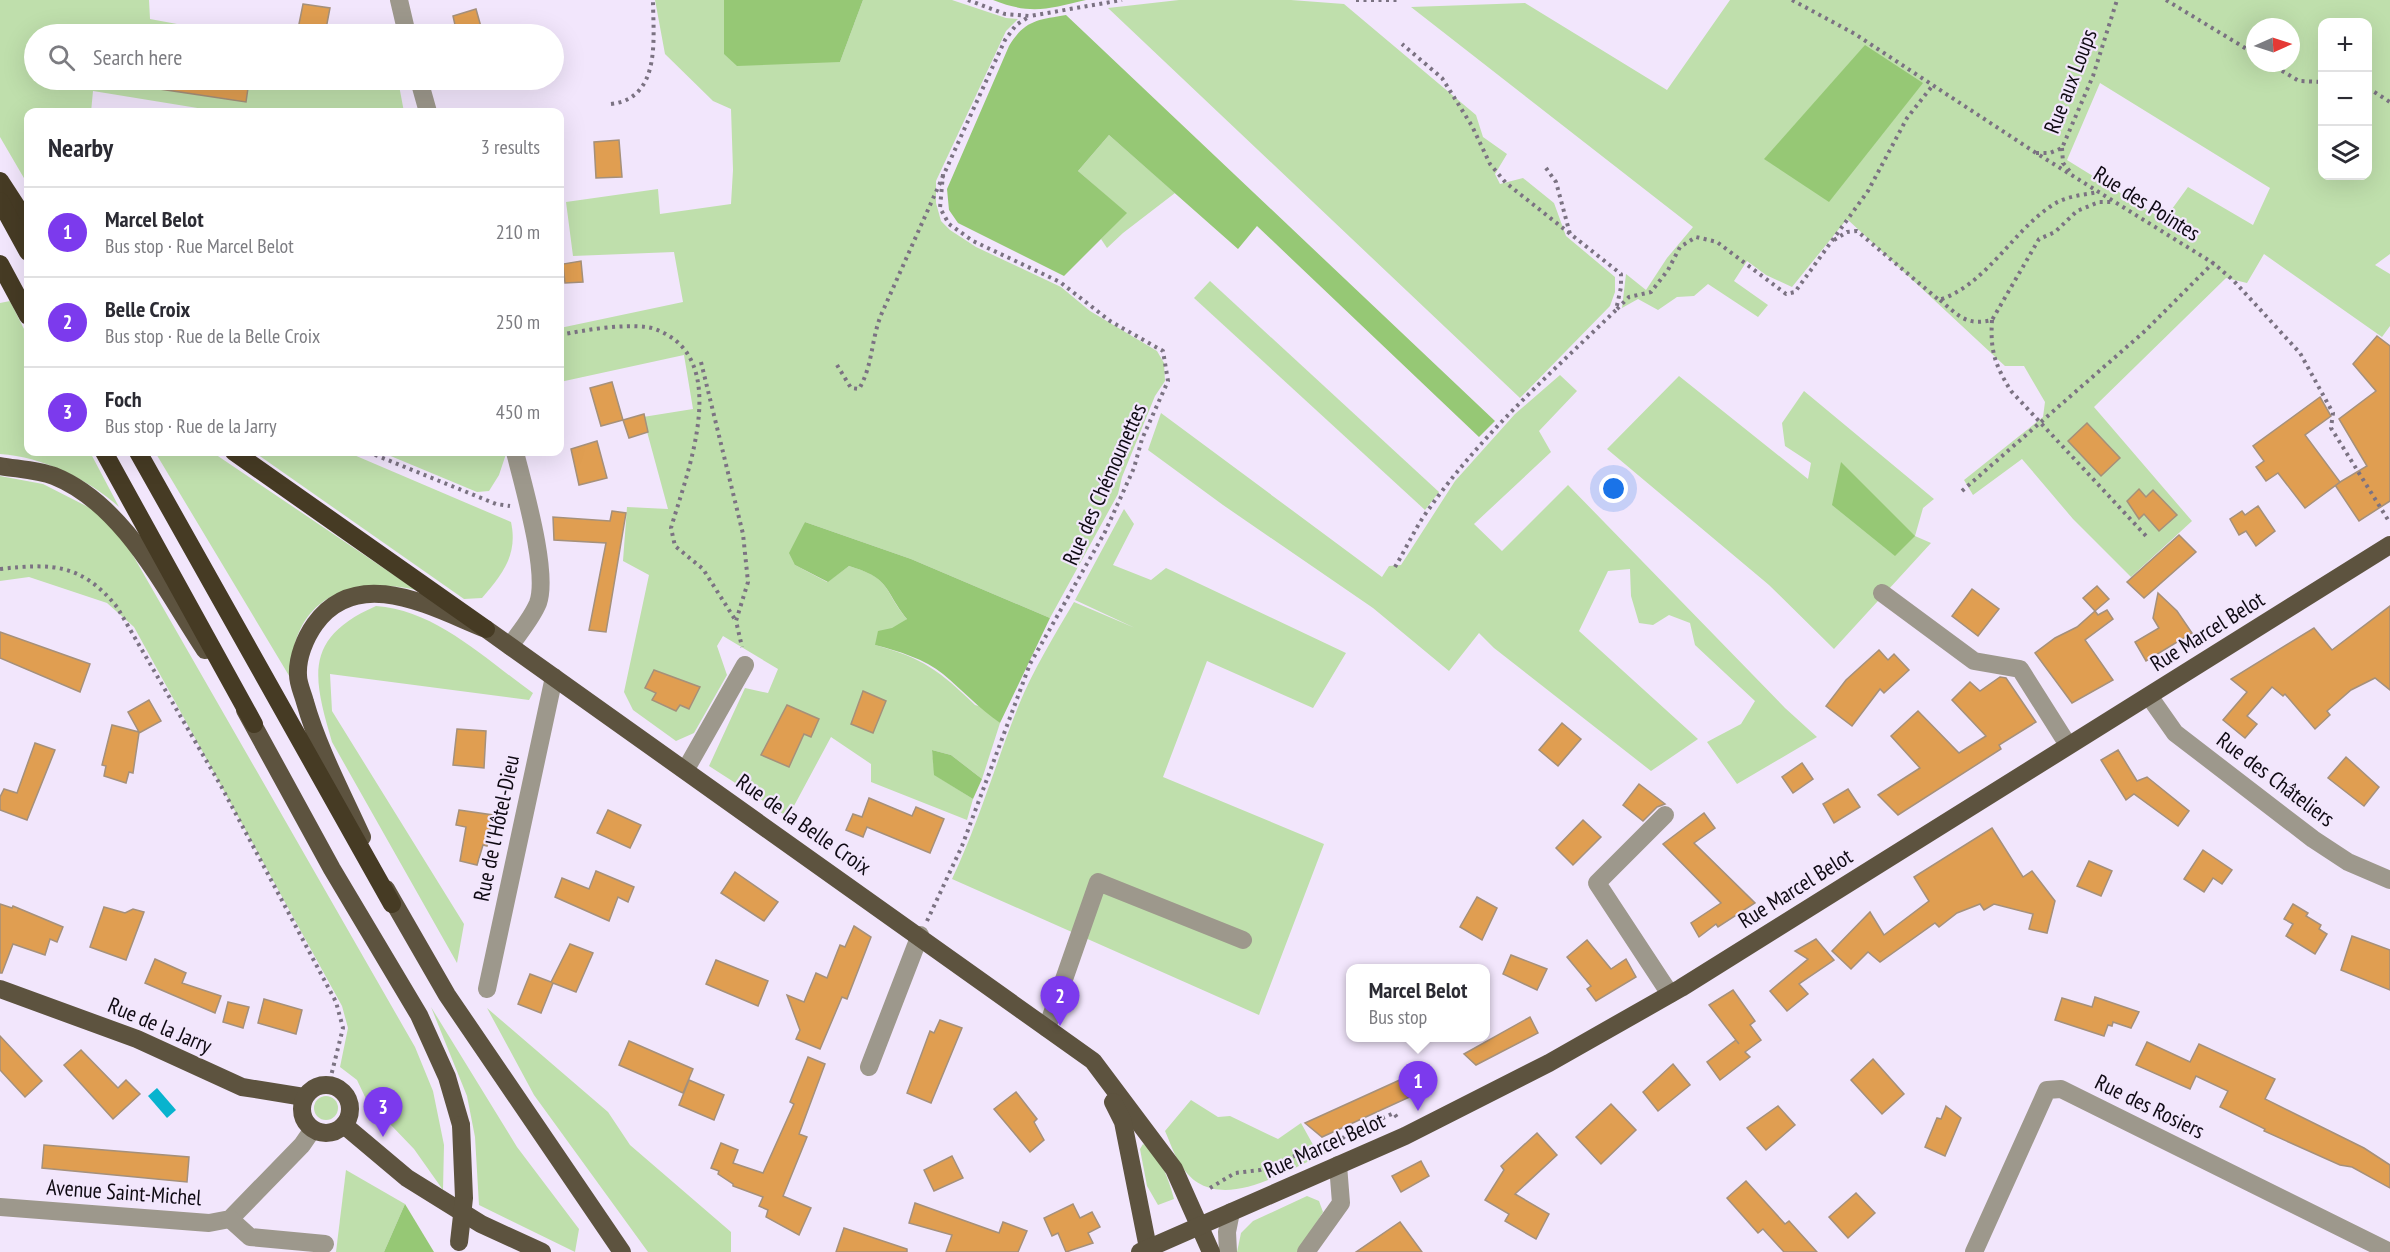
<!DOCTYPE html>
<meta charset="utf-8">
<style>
body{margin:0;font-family:"PT Sans Narrow",sans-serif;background:#f2f2f3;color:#2b2b33}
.controls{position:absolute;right:18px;top:18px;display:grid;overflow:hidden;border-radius:12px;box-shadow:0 6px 24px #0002}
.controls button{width:54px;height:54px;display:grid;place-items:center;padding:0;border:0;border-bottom:2px solid #e1e1e2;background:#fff;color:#2b2b33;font:30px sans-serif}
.compass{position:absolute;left:2246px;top:18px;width:54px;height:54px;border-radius:50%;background:#fff;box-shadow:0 6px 24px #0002;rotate:87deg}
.you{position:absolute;left:1614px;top:489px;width:21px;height:21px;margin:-15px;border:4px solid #fff;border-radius:50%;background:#1a73e8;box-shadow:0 0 0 9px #1a73e833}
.badge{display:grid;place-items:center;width:39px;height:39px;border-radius:50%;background:#7c3aed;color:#fff;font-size:20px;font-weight:700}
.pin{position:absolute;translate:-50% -50px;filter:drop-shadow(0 2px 3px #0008)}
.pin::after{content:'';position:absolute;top:32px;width:21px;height:18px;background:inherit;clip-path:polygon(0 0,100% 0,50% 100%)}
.popup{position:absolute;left:1346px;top:964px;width:144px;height:78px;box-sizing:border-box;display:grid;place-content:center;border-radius:12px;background:#fff;filter:drop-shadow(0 2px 4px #0005);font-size:20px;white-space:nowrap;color:#7c7c81}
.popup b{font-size:22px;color:#2b2b33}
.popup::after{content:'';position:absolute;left:50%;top:100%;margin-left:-12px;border:12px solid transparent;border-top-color:#fff}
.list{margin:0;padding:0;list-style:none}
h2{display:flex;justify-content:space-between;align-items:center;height:78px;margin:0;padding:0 24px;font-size:26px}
h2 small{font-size:20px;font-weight:400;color:#7c7c81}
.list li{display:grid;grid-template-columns:39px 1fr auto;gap:18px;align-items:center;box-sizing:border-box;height:90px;padding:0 24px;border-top:2px solid #e1e1e2}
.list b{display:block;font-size:22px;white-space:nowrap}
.list p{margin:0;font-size:20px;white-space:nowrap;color:#7c7c81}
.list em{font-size:20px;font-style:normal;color:#7c7c81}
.icon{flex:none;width:33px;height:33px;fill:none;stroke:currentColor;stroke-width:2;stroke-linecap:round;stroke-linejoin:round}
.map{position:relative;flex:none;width:2390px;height:1252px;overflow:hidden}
.search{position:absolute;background:#fff;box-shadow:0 6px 24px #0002;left:24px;top:24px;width:540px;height:66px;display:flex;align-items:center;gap:15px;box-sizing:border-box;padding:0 21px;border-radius:33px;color:#7c7c81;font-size:22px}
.panel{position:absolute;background:#fff;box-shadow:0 6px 24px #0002;left:24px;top:108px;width:540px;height:348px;border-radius:12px}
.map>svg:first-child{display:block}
.green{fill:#bfdfac;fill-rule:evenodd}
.forest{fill:#96c875}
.water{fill:#09b3ce}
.building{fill:#e09e51;stroke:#a5907a;stroke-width:1.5}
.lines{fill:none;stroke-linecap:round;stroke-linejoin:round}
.path{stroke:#7b7282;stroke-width:4;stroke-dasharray:3 4.5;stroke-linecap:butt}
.minor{stroke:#9d988c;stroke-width:18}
.major{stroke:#5d533f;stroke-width:18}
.highway{stroke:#463b24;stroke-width:18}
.major-bridge{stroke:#5d533f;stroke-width:18}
.labels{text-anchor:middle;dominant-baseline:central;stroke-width:4.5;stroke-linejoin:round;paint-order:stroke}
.street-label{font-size:22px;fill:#0f0a13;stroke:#f2e6fc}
</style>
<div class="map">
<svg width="2390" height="1252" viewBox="0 0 2390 1252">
<rect width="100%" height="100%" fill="#f2e6fc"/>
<g class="green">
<path d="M0,0h149l1,19 81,15h-197v46h364l6,32h-182l-129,-21 -2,21h-63v73l-28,-48z"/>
<path d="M655,0h69v54l116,8 23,-62h89l54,18 12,1 -12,12 -70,150v22l5,18 9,9 26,17 85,40 29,24 67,40 7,12 1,18 -10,15 -33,81 -4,17 -68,124 -139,-59 -106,-37 -10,43 32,17 22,-16c44,13 33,23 58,53l-32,26c48,13 65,26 100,60l7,2 18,16 -18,56 -31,-24 -19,-5 3,25 38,24 -6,21 -96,-38v-18l-40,-27 -43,80 -79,-51 36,-78 23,5 10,-24 -55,-33 -6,10 10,29 -33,58 -18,8 -43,-31 -9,-18 25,-117 -26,-14 4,-54 41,2 -25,-92 50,-8 -9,-54 -124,27v-54l123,-26 -9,-50 -101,4 -7,-54 92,-13 2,25 71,-10 2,-34 -2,-61 -18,-8 -48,-47z"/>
<path d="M1179,0h112l53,4 132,111 7,22 24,17 -12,20 5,10 23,-6 31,25 12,33 49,41v15l-5,14 -90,92 -412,-390z"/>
<path d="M1730,0h660v254l-15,11 15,9v52l-8,11 -118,-83 -17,29 -21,-5 -132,129 98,114 -61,56 -58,-58 -51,-60 -49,36 -9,-15 79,-63 2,-15 -21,-36h-19l-158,-147 -55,68 -26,-12 -19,-14 -13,20 34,24 -10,12 -50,-33 -14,12 -17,1 -19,13 -20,-11 -16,9 4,-34 20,16 21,-32 26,-31 -282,-220 114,-4 142,87zM2322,22h46v154h-46zM2255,27h36v36h-36zM2100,83l170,105 -17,37 -65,-38 -24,33 -97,-60z"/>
<path d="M1109,135l66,58 -52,40 -16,15 -6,-9 25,-26 -48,-42z"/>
<path d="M1210,281l229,211 -14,18 -231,-212z"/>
<path d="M10,301l18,36v115h62l29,55c-31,-28 -76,-50 -119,-53v-151z"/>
<path d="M1560,375l17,16 -38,40 12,21 -77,72 28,27 66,-66 217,223 32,29 -80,47 -30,-42 34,-18 14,-23 -60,-56 -5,-22 -21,-8 -16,10 -14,-2 -8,-27 -1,-27 -22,2 -29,60 119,108 -47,32 -157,-123 -15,-15 -30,38 -76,-63 -150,-103 -75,-55 13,-37 221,164 7,-11 12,-1 54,-84 60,-67z"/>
<path d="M1679,376l129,103 3,-16 -26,-17 -3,-23 22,-32 130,108 -11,9 -8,28 16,7 -97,106 -65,-64 -162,-136z"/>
<path d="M155,452h57l204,138c-70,-15 -126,10 -125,89z"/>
<path d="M254,452h93l164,70c7,33 -8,51 -29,76l-18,1z"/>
<path d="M381,452h124l1,2 -7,21 -10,16 -12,1z"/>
<path d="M0,476l43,8 51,26 33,35 288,502 18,44 11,54 -1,45 -29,-41 -48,-50 -9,-19 -17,-13 8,-39 -6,-22 -208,-379 -27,-24 -78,-26 -29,4z"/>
<path d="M1124,509l10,15 -21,41 38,15 15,-12 180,85 -33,55 -106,-47 -44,116 161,67 -65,171 -307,-136c27,-57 43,-114 66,-172 15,-37 36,-71 56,-105l61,26 -60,-28z"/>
<path d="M376,606c60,4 109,53 157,87l-4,7 -199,-26 2,37 132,213 -7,39 -125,-221c-19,-65 -29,-104 44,-136z"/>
<path d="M431,1007l86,140 62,82 -4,23 -96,-47 -4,-68 -8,-41z"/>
<path d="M487,1008l121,104 22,33 101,87v20h-83l-114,-157z"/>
<circle cx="326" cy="1108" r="12"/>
<path d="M1191,1100l27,17 12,-1 48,23 23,-16 15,27 11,1 -1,2c-41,18 -112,66 -145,12 -7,-10 -11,-23 -16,-34z"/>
<path d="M1143,1144c17,9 26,37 31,55l-16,6 -11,-19 -7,-37z"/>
<path d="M346,1170l59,34 -21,48h-48z"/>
<path d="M1307,1196l12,5 4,11 -24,40h-62l4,-19 12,-12z"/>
</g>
<g class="forest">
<path d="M724,0h139l-23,62 -103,4 -13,-12z"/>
<path d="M993,0h93c-38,9 -55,15 -93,0z"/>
<path d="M1066,15l429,406 -16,16 -222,-211 -19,23 -129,-114 -31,36 49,42 -63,63 -106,-53 -9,-13 -2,-21 62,-143c16,-26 28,-26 57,-31z"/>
<path d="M1865,45l58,38 -94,119 -65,-43z"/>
<path d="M1841,462l74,74 -20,20 -63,-51z"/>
<path d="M805,522l106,37 139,59 -50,105c-21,-15 -37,-32 -57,-49 -18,-15 -45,-23 -68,-29l3,-14 14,-3 15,-9c-24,-30 -15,-40 -58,-53l-21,16 -33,-17 -6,-12z"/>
<path d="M932,750l19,5 31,24 -9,20 -39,-24z"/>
<path d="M405,1204l29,48h-50z"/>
</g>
<path class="water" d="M157,1088l19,22 -9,8 -19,-22z"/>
<g class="building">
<path d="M303,4l27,4 -5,26h-28z"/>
<path d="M476,9l7,25h-26l-4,-18z"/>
<path d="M161,80h76l12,1 -3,21 -86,-13z"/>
<path d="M619,140l3,37 -26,1 -2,-36z"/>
<path d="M581,261l2,21 -18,1 -2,-19z"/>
<path d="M2377,336l13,10v155l-31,20 -24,-36 32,-19 -28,-47 37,-28 -23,-27z"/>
<path d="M612,382l11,38 -22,6 -11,-38z"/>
<path d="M2320,397l11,19 -26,19 35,47 -35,26 -27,-35 -12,8 -10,-14 8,-6 -11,-15z"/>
<path d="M644,414l4,18 -19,6 -6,-18z"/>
<path d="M2087,423l33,35 -19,18 -33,-35z"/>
<path d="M597,441l10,37 -28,7 -8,-36z"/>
<path d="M2139,489l7,8 7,-7 24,25 -18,16 -15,-17 -5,5 -12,-18z"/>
<path d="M2258,506l17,25 -19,15 -10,-15 -7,4 -9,-16 12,-8 3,4z"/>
<path d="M612,511l14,2 -20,119 -17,-2 17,-87 -52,-3 -1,-23 57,4z"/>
<path d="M2179,535l17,17 -52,46 -17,-16z"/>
<path d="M2097,586l12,13 -14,12 3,4 9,-5 6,9 -28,21 28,40 -41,23 -37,-50 20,-15 22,-11 18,-16 -12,-13z"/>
<path d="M1972,589l27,20 -21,27 -26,-20z"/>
<path d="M2158,593l19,18 15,22 -46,28 -11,-19 24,-14 -6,-10z"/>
<path d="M2390,606v84l-15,-12 -24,12 -24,21 3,4 -15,14 -30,-35 -2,2 -11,-9 -25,29 10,8 -12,14 -22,-18 24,-28 -16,-13 83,-51 18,22z"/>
<path d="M0,632l90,32 -10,28 -80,-34z"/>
<path d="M1879,650l9,10 6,-6 15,16 -25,23 -4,-4 -28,37 -26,-20 20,-26z"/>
<path d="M654,670l46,17 -11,22 -9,-4 -4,6 -24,-11 4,-7 -11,-5z"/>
<path d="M2000,677l6,1 30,44 -37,23 2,4 -103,66 -20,-20 42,-27 -29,-32 27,-25 41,42 27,-17 -34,-36 18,-18 10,9z"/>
<path d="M863,691l23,10 -13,32 -22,-9z"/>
<path d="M149,700l12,21 -22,12 -6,40 -4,-1 -3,11 -22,-7 2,-10 -4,-1 10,-40 27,7 -11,-20z"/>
<path d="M787,705l32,14 -8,18 -7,-3 -15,33 -28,-12z"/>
<path d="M1562,723l19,16 -23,27 -19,-16z"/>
<path d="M457,729l29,2 -2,37 -31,-3z"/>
<path d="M35,743l20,7 -28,70 -27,-10v-13l4,-8 13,4z"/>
<path d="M2118,750l19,31 10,-4 42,34 -11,15 -44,-32 -8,6 -25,-40z"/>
<path d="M2346,757l33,30 -15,19 -36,-28z"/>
<path d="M1802,763l11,16 -20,14 -11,-16z"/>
<path d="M1639,784l26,20 -8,3 -14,14 -20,-16z"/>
<path d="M1848,789l12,18 -26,16 -11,-19z"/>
<path d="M869,798l43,18 4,-9 28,12 -14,34 -63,-26 -4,10 -17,-7 7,-16 9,3z"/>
<path d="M459,810l34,5 -6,31 -4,-1 -6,20 -17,-4 6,-34 -10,-2z"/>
<path d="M608,810l33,15 -11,23 -33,-15z"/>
<path d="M1704,813l11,15 -21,15 61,60 -37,24 -2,-3 -17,13 -8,-14 30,-20 -58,-59z"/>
<path d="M1583,820l18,17 -28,28 -17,-17z"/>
<path d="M1992,828l31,49 9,-6 23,30 -8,32 -18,-4 4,-15 -39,-10 -10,6 -4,-6 -23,9 -18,14 -4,-4 -55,39 -12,-10 -17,17 -19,-18 38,-39 14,23 45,-34 -15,-24z"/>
<path d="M2203,850l29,20 -10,14 -9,-6 -9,14 -20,-13z"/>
<path d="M2089,861l23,10 -11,25 -24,-10z"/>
<path d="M596,871l38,16 -6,15 -10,-5 -9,24 -54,-24 7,-19 27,11z"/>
<path d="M735,872l43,30 -14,19 -43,-28z"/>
<path d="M1477,897l20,11 -15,32 -22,-13z"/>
<path d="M0,904l12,4 1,-2 50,21 -6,15 -7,-3 -5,16 -32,-11 -11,29h-2z"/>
<path d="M2293,904l15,9 -2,3 15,9 -2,4 8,5 -12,20 -29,-18 7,-12 -9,-5z"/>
<path d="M104,907l21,6 8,-4 11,3 -18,48 -36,-13z"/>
<path d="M854,926l17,11 -24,62 -5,-2 -22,52 -24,-10 4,-9 -13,-35 17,7 12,-29 11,5 13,-33 5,2z"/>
<path d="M2352,936l38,14v40l-49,-20z"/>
<path d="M1816,939l18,21 -35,24 9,10 -21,17 -17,-20 38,-32 -13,-8z"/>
<path d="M1587,940l24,29 15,-10 10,18 -40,24 -9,-12 4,-3 -24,-29z"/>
<path d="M570,944l23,9 -17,39 -23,-9 -12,30 -23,-9 12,-30 21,8z"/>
<path d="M1511,955l36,14 -10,21 -34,-16z"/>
<path d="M155,959l31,14 -4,10 39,13 -6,17 -70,-30z"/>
<path d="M716,960l52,21 -10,25 -52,-22z"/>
<path d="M1733,990l22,31 -5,4 11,15 -16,12 5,5 -30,23 -13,-18 29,-22 3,4 -30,-39z"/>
<path d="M2095,997l44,15 -8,16 -18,-6 -1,4 -4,-1 -4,11 -49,-16 7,-22 30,9z"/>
<path d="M264,999l38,11 -6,24 -38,-11z"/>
<path d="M228,1002l21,5 -6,21 -20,-6z"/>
<path d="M1530,1017l8,16 -62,32 -12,-11z"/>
<path d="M940,1020l22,8 -31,75 -24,-10 23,-62 4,2z"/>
<path d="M0,1036l42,45 -17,16 -25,-27z"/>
<path d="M629,1041l64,28 -10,24 -64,-28z"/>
<path d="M2147,1042l43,20 9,-18 76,35 -10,20 99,49 26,17v23l-38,-21 -12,-2 -76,-34 1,-2 -45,-22 8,-16 -32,-15 -6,13 -54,-24z"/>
<path d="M81,1050l37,38 8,-8 14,14 -27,25 -49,-54z"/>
<path d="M808,1057l17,7 -26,70 8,3 -24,59 28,12 -12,27 -33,-18 2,-7 -9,-4 4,-9 -30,-11v-2l-15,-10 1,-3 -8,-3 10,-25 17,7 -5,13 30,10 31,-69 -4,-2z"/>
<path d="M1873,1059l31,35 -22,20 -31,-34z"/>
<path d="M1673,1064l17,21 -32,26 -15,-19z"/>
<path d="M1413,1074l14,15 -105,48 -17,-14z"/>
<path d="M689,1080l35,15 -10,25 -35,-15z"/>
<path d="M1016,1092l21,27 -3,3 10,18 -14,12 -36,-43z"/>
<path d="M1611,1104l25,26 -35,34 -25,-27z"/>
<path d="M1778,1106l17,19 -29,25 -19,-22z"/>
<path d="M1946,1106l15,12 -16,38 -20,-9 12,-29 4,1z"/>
<path d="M1537,1133l20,22 -42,39 34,20 -13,25 -31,-18 4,-7 -24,-14 19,-30 -3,-4z"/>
<path d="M44,1145l145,12 -2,25 -145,-14z"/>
<path d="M952,1156l11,22 -29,13 -10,-21z"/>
<path d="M1421,1161l8,15 -28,16 -9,-16z"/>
<path d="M1746,1181l39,43 4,-3 28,31h-33l-21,-23 -5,4 -31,-35z"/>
<path d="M1856,1193l19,20 -27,25 -19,-21z"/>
<path d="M915,1203l84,30 4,-11 24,9 -9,21h-72l6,-17 -43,-12z"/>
<path d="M1073,1204l7,14 12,-6 8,15 -12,6 5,10 -27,9 -8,-19 -6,3 -8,-18z"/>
<path d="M1400,1222l22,30h-66z"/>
<path d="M844,1228l63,21v3h-71z"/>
</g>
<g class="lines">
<g class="path">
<path d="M968,0l37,14 25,2 92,-16"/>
<path d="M1356,0h41"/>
<path d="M1792,0l63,34 181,119 177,110 20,17 67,73 33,60 -2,15 59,95"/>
<path d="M2166,0l89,54"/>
<path d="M2269,63l30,18 23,1"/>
<path d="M2368,88l22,14"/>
<path d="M611,104c51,-6 42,-67 42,-104"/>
<path d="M2062,148l1,15 9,11"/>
<path d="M2036,153h14l12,-5 31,-72 24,-76"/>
<path d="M1546,168l10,14 14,52"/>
<path d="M1834,240l13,-8 10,-1 82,69c47,-15 73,-68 112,-94 14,-10 32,-11 48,-14"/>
<path d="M1940,300c19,16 26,26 52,20l47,-81 16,-7 22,-21 22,-9h13"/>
<path d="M1617,309l12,-12 22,-5 17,-22 12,-23 16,-10 21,5 69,52 9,-2 73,-101 39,-73 26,-33"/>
<path d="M1992,320c-2,31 3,45 19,71l137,147"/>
<path d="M560,335c24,-5 62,-11 86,-8 10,1 21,7 29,13 50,40 10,139 -4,188l4,18 28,23 33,52"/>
<path d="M701,362l42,172 5,48 -12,39 6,26"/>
<path d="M837,365l14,23 8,1c14,-24 12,-49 22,-74 41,-92 82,-184 124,-275l11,-15 14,-9"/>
<path d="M368,452l128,52 14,2"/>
<path d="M1962,491l183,-160 68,-68"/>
<path d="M1395,567c9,-15 17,-32 27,-48 53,-79 126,-143 194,-209l5,-23v-13l-115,-91 -16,-19 -18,-38 -30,-48 -40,-34"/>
<path d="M0,569c53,-6 82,-5 117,38l104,179 115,216 7,26 -14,56"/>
<path d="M927,921l35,-75 68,-182 75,-132 29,-64 8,-29 26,-58 -5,-30 -53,-30 -50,-39 -87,-41 -24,-17 -9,-16 3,-34"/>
<path d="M1337,1144l10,-10 47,-21 4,6"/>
<path d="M1210,1188l25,-15 25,-3 59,-24 10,2"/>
</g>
<g class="minor">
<path d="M399,0l8,34"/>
<path d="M419,80l9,32"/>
<path d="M1882,593l92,68 46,8 48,76"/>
<path d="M510,646c9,-13 22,-28 28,-43 11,-31 -15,-118 -23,-151"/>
<path d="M2149,696l26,37 138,106 35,23 42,18"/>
<path d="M686,769l59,-104"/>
<path d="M1665,815l-68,68 73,111"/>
<path d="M487,989l67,-312"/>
<path d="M1047,1028l51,-146 145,58"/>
<path d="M869,1067l51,-132"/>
<path d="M0,1207l209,16 21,-4 72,-74 11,-16"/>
<path d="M230,1219l20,18 75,7"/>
<path d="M1228,1252l-1,-20 4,-20"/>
<path d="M1306,1252l35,-49 -3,-38"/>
<path d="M1974,1252l73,-162 14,-1 329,163"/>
</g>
<g class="major">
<path d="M0,466c17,3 38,4 54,10 70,28 111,114 151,174"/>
<path d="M245,710l87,159 87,146 28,62 14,48"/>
<path d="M362,837c-20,-44 -44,-89 -57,-135 -2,-8 -7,-18 -7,-27 -1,-17 7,-37 17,-51 43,-60 118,-16 171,5l607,432 81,108 37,83"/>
<path d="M386,889l61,106 175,257"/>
<path d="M0,989l137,50 105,48 62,10"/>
<circle cx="326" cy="1109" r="24"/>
<path d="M1113,1102l10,20 25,126"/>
<path d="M344,1125l63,53 74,46 61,28"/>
<path d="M1140,1252l265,-116 144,-73 132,-75 709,-443"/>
</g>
<g class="highway">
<path d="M0,181l28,43"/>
<path d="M0,201l28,51"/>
<path d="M0,264l28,52"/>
<path d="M104,452l150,272"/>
<path d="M138,452l254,452"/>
<path d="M234,452l252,177"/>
</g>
<path class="major-bridge" d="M459,1242l5,-44 -3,-73"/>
</g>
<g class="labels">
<g class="street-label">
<text transform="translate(2070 81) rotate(-69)">Rue aux Loups</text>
<text transform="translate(2147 203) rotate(32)">Rue des Pointes</text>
<text transform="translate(1104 484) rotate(-66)">Rue des Chémounettes</text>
<text transform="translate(2207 631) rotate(-32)">Rue Marcel Belot</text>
<text transform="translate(2276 779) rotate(37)">Rue des Châteliers</text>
<text transform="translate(804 824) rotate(35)">Rue de la Belle Croix</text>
<text transform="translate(496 828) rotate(-78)">Rue de l'Hôtel-Dieu</text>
<text transform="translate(1795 888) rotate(-32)">Rue Marcel Belot</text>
<text transform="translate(160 1025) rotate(23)">Rue de la Jarry</text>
<text transform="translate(2150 1106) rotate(26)">Rue des Rosiers</text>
<text transform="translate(1324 1145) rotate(-24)">Rue Marcel Belot</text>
<text transform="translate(124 1192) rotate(4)">Avenue Saint-Michel</text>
</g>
</g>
</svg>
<div class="controls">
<button>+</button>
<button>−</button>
<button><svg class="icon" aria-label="layers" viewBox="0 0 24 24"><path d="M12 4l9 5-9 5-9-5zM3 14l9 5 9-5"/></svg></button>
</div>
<svg class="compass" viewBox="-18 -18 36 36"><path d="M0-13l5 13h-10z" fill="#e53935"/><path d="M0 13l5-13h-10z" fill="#7c7c81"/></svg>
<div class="you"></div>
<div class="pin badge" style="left:1418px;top:1111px">1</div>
<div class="popup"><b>Marcel Belot</b>Bus stop</div>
<div class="pin badge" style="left:1060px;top:1026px">2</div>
<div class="pin badge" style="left:383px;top:1137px">3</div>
<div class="search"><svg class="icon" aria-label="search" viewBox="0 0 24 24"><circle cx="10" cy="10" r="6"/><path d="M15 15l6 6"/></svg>Search here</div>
<section class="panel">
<h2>Nearby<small>3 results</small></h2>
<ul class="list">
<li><span class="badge">1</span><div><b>Marcel Belot</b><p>Bus stop · Rue Marcel Belot</p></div><em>210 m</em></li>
<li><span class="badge">2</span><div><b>Belle Croix</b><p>Bus stop · Rue de la Belle Croix</p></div><em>250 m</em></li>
<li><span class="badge">3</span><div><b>Foch</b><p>Bus stop · Rue de la Jarry</p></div><em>450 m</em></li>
</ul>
</section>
</div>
